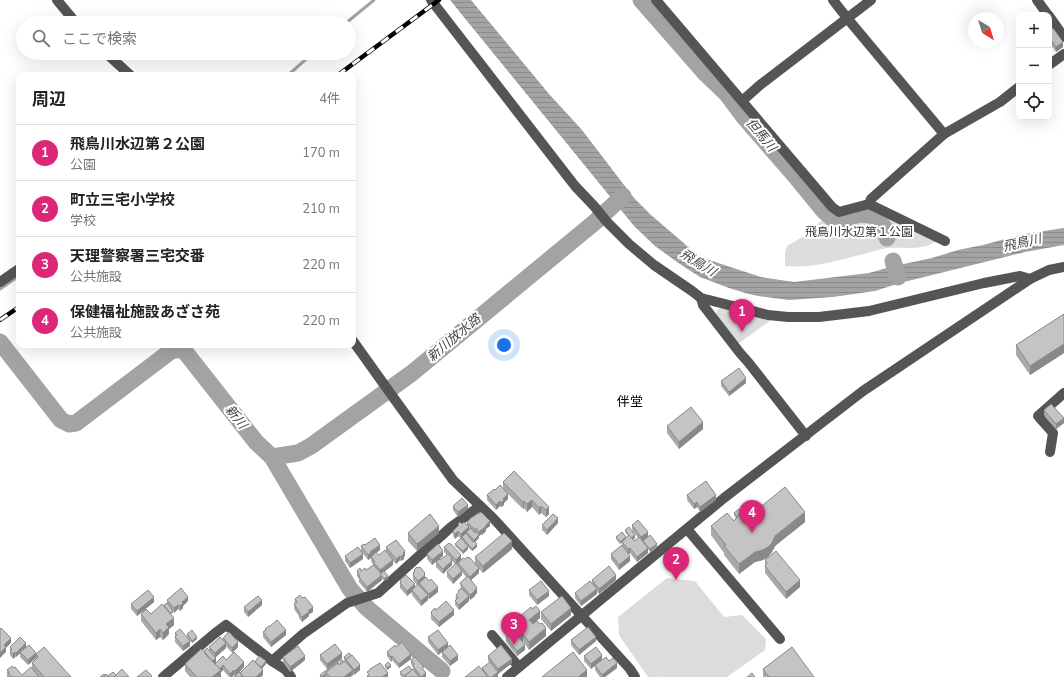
<!DOCTYPE html>
<html lang="ja">
<meta charset="utf-8">
<style>
body{margin:0;font-family:"Nunito Sans","Noto Sans JP",sans-serif;background:#f6f6f6;color:#222}
.controls{position:absolute;right:12px;top:12px;display:grid;overflow:hidden;border-radius:8px;box-shadow:0 4px 16px #0002}
.controls button{width:36px;height:36px;display:grid;place-items:center;padding:0;border:0;border-bottom:1px solid #e0e0e0;background:#fff;color:#222;font:20px sans-serif}
.compass{position:absolute;left:968px;top:12px;width:36px;height:36px;border-radius:50%;background:#fff;box-shadow:0 4px 16px #0002;rotate:142deg}
.you{position:absolute;left:504px;top:345px;width:14px;height:14px;margin:-10px;border:3px solid #fff;border-radius:50%;background:#1a73e8;box-shadow:0 0 0 6px #1a73e833}
.badge{display:grid;place-items:center;width:26px;height:26px;border-radius:50%;background:#db2777;color:#fff;font-size:13px;font-weight:700}
.pin{position:absolute;translate:-50% -33px;filter:drop-shadow(0 1px 2px #0008)}
.pin::after{content:'';position:absolute;top:21px;width:14px;height:12px;background:inherit;clip-path:polygon(0 0,100% 0,50% 100%)}
.list{margin:0;padding:0;list-style:none}
h2{display:flex;justify-content:space-between;align-items:center;height:52px;margin:0;padding:0 16px;font-size:17px}
h2 small{font-size:13px;font-weight:400;color:#767676}
.list li{display:grid;grid-template-columns:26px 1fr auto;gap:12px;align-items:center;box-sizing:border-box;height:56px;padding:0 16px;border-top:1px solid #e0e0e0}
.list b{display:block;font-size:15px;white-space:nowrap}
.list p{margin:0;font-size:13px;white-space:nowrap;color:#767676}
.list em{font-size:13px;font-style:normal;color:#767676}
.icon{flex:none;width:22px;height:22px;fill:none;stroke:currentColor;stroke-width:2;stroke-linecap:round;stroke-linejoin:round}
.map{position:relative;flex:none;width:1064px;height:677px;overflow:hidden}
.search{position:absolute;background:#fff;box-shadow:0 4px 16px #0002;left:16px;top:16px;width:340px;height:44px;display:flex;align-items:center;gap:10px;box-sizing:border-box;padding:0 14px;border-radius:22px;color:#767676;font-size:15px}
.panel{position:absolute;background:#fff;box-shadow:0 4px 16px #0002;left:16px;top:72px;width:340px;height:276px;border-radius:8px}
.map>svg:first-child{display:block}
.green{fill:#dcdcdc}
.water{fill:url(#water-rules)}
.lines{fill:none;stroke-linecap:round;stroke-linejoin:round}
.stream{stroke:#a3a3a3;stroke-width:3}
.river{stroke:#a3a3a3;stroke-width:17}
.minor{stroke:#555;stroke-width:10}
.rail-casing{stroke:#000;stroke-width:4.5}
.rail{stroke:#fff;stroke-width:3;stroke-dasharray:9;stroke-linecap:butt}
.wall{fill:#a9a9a9}
.shaded-wall{fill:#898989}
.building{fill:#c4c4c4;stroke:#898989}
.labels{text-anchor:middle;dominant-baseline:central;stroke-width:4;stroke-linejoin:round;paint-order:stroke}
.park-label{font-size:12px;fill:#333;stroke:#fff}
.water-label{font-size:13px;font-style:italic;fill:#444;stroke:#fff}
.neighbourhood-label{font-size:13px;fill:#000;stroke:#fff}
</style>
<div class="map">
<svg width="1064" height="677" viewBox="0 0 1064 677">
<defs>
<pattern id="water-rules" width="6" height="5" patternUnits="userSpaceOnUse"><rect width="6" height="5" fill="#a3a3a3"/><path d="M0 2.5h6" fill="none" stroke="#8b8b8b"/></pattern>
</defs>
<rect width="100%" height="100%" fill="#fff"/>
<g class="green">
<path d="M860,210l20,3 56,28c-13,10 -34,6 -48,7 -8,1 -17,4 -24,6 -26,6 -52,15 -79,12v-13l2,-7 19,-11 16,-15 5,-1 6,-4 6,1z"/>
<path d="M720,308l51,12 -33,24 -22,-29c0,-4 1,-5 4,-7z"/>
<path d="M667,578l28,3 29,36 18,-2 24,24 -1,11 -38,27h-67l-1,-1 -1,1h-10l-29,-42 -1,-18z"/>
</g>
<path class="water" d="M450,0h21l78,94 33,36 52,68 17,17 42,36 13,8 55,18 33,5 75,-9 25,-7 38,-8 26,-8 25,-5 41,-11 40,-6v17l-39,7 -125,31 -25,8 -42,6 -44,3 -31,-4 -13,-3 -16,-5 -29,-11 -23,-15 -22,-16 -21,-20z"/>
<g class="lines">
<g class="stream">
<path d="M346,23l28,-23"/>
<path d="M288,75l7,-6 18,-16"/>
<path d="M0,289l19,-13"/>
</g>
<g class="river">
<path d="M641,0l63,72 22,21 18,24 53,61 27,33 13,11 22,-8 12,1 7,5 7,9 2,9"/>
<path d="M893,261l5,16"/>
<path d="M0,342l61,78 8,4 7,-1 95,-72 9,-2 6,4 70,89 16,15 78,132 17,19 75,63"/>
<path d="M272,457l26,-4 13,-7 101,-73 183,-151 28,-26"/>
</g>
<g class="minor">
<path d="M57,0l19,23"/>
<path d="M431,0l144,186 19,20 13,16 22,22 25,21 38,26 9,7 67,17 20,2h31l50,-6 115,-28 36,-7 10,3"/>
<path d="M656,0l176,207 7,5 30,-8 76,37"/>
<path d="M833,0l14,18 97,116"/>
<path d="M1037,0l11,15"/>
<path d="M1049,16l15,21"/>
<path d="M106,53l24,22"/>
<path d="M1049,65l15,-11"/>
<path d="M742,101l18,-16 111,-85"/>
<path d="M869,204l2,-5 73,-65 56,-32 19,-15"/>
<path d="M0,282l19,-13"/>
<path d="M701,298l2,7 37,48 8,9 58,74"/>
<path d="M353,341l40,56 60,83 41,39 136,150 5,8"/>
<path d="M1050,452l3,-19 -15,-17 26,-23"/>
<path d="M687,529l93,110"/>
<path d="M492,635l27,32"/>
<path d="M272,661l31,-27 44,-31 31,-10 73,-66 29,-21"/>
<path d="M163,677l51,-43 12,-9 46,36 14,9 5,7"/>
<path d="M507,677l217,-179 139,-107 167,-112 19,-9 15,-3"/>
</g>
<defs>
<g id="rail">
<path d="M338,75l101,-75"/>
<path d="M0,320l19,-13"/>
</g>
</defs>
<use href="#rail" class="rail-casing"/>
<use href="#rail" class="rail"/>
</g>
<g class="wall">
<path d="M1049,31l14,16 -7,5 -7,-10z"/>
<path d="M1064,314v39l-34,22 -14,-20v-10z"/>
<path d="M721,381l25,2 -17,13 -8,-10z"/>
<path d="M1044,410l20,13 -8,6 -12,-14z"/>
<path d="M667,426l36,3 -24,20 -12,-16z"/>
<path d="M514,471l35,43 -3,3 -5,-4 -2,2 -7,-8 -5,5 -3,-4 -1,1 -15,-15v5l-4,4v2l-3,2 -1,-1 -4,4 -9,-10v-5l8,-5 8,-1v-7z"/>
<path d="M687,495l29,5 -16,12 -3,-5 -3,2 -7,-9z"/>
<path d="M453,506l15,3 -10,8 -5,-7z"/>
<path d="M742,512l63,10 -30,24 -3,6 -4,5 -5,3 -8,2 -16,12 -15,-19v-2l-13,-18v-9l23,-5 2,-3 -2,-3v-2z"/>
<path d="M467,522l23,4 -4,3v2l-4,4v-1l-3,2v2l-4,4 2,5 -5,4 -4,-4v2l-5,5 -8,-8v-2l6,-5 -3,-3 -3,3 -2,-3v-5l5,-4v-3h4l5,1z"/>
<path d="M558,523l-11,12 -5,-5v-5z"/>
<path d="M632,525l16,12 -6,4 1,2v-2l14,5 -7,6 -2,-3v4l-11,9 -7,-9 -2,1 2,7 -11,9 -8,-11v-5l11,-9v-3l-2,2 -4,-5v-2l10,1 2,-2 -3,-4v-2l10,8 -2,2 1,1 4,-3 -6,-8z"/>
<path d="M408,533h31l-22,18 -9,-10z"/>
<path d="M365,545l15,5 -4,3 3,2 7,-4v-4l19,9 -1,1v2l-3,2 -1,-1 -4,4 -3,-3v4l-9,7 4,7 -4,2 -2,-3v2l-15,12 -8,-10v-3l-2,-3v-5l9,-1 7,-5 -2,-4v-3l-3,2 -7,-9v-5z"/>
<path d="M444,547l17,12h4l10,5v-7l37,-8 -29,24 -4,-4v4l-8,7 6,13 -2,2v1l-5,4 -1,-2v3l-10,9 -4,-5 1,-10 2,-2v-2l3,-3 -1,-5 6,-6 -4,-5v3l-9,9 -6,-7v-5l8,-8 -3,-3v4l-9,9 -7,-7v-5l4,-2 7,-5 -3,-3z"/>
<path d="M427,554l16,2 -11,9 -5,-6z"/>
<path d="M345,556l18,3 -13,9 -5,-7z"/>
<path d="M765,560l35,27 -14,12 -21,-26z"/>
<path d="M414,570l11,8 13,14 -9,7 -1,-1v2l-7,6 -9,-11v-3l-5,4 -7,-8v-8l15,7 2,-2 -4,-5v-7l1,-2z"/>
<path d="M592,580h24l-17,14 -2,-3v3l-16,12 -6,-8v-5l17,-10z"/>
<path d="M529,590l20,6 -12,9 -8,-10z"/>
<path d="M295,599l18,13 -4,2v2l-7,6 -3,-4v-2l-5,-7z"/>
<path d="M167,600l21,1 -5,5v2l-3,3 -2,-2 -4,4 -1,-2v2l-2,1 3,11 -5,4v5l-6,6 -3,-3 -4,3 -15,-19v-7h10l13,-8v-1l3,-2z"/>
<path d="M154,602l-17,14 -6,-7v-5z"/>
<path d="M262,605l-14,12 -4,-5v-5z"/>
<path d="M436,610l18,5 -15,12 -8,-8v-7z"/>
<path d="M541,612l30,3 -20,16 -10,-12z"/>
<path d="M540,618l-7,6 13,12 -17,14 -6,-9 -1,1 3,8 -8,6 -11,-14v-5l10,-3v-1l-3,-4v-7z"/>
<path d="M270,626l16,9 -15,12 -8,-10v-5l2,-2v-1z"/>
<path d="M175,633l15,13 -7,5 -8,-9z"/>
<path d="M187,634l10,5 -5,4 -5,-6z"/>
<path d="M428,637l20,10 10,13 -8,6 -8,-9v-5l3,-2 -7,5 -10,-13z"/>
<path d="M223,638l15,9 -6,6 -6,-7v2l-11,9 1,6 -1,1 11,-4 18,7 -5,6 1,1v-1l15,-11 11,2 -4,5 1,6 -2,2h-27l1,-1 -1,-1 -2,2h-3l-6,-7 -2,2v5h-31l-5,-6v-7l19,-13 5,-1v-3l14,-8z"/>
<path d="M571,640l25,1 -17,14 -8,-10z"/>
<path d="M10,647h16l10,6 35,24h-64v-7l15,5 10,-7v-5l4,-3v-2l-8,7 -8,-8v-4l-4,4h-1l-2,2 -3,-4z"/>
<path d="M396,647l15,12 -12,9 -7,-8 -1,2 -4,-6v-4z"/>
<path d="M320,655l22,3 -15,11 -7,-9z"/>
<path d="M488,656l24,7 -14,11v3h-33l17,-6v-3l8,-5 -2,-2z"/>
<path d="M584,656l25,5 8,7 -12,9h-5l-5,-7v-4l-4,3 -7,-8z"/>
<path d="M283,657l22,3 -15,12 -7,-10z"/>
<path d="M344,657l16,13 -6,5 -1,-1v1l-3,2h-24v-1l-1,1h-5v-2l25,-14 -1,-1z"/>
<path d="M411,660l13,10 2,7h-24l-2,-2v-3l13,-3v-2l-2,-3z"/>
<path d="M385,665l6,2 -4,3 -2,-3z"/>
<path d="M763,669l51,8h-51z"/>
</g>
<g class="shaded-wall">
<path d="M1063,42v5l-7,5v-5z"/>
<path d="M1064,344v9l-34,22v-9z"/>
<path d="M746,378v5l-17,13v-4z"/>
<path d="M1064,418v5l-8,6v-5z"/>
<path d="M703,422v7l-24,20v-7z"/>
<path d="M508,494v5l-4,4v2l-3,2v-4l2,-4z"/>
<path d="M716,495v5l-16,12v-5z"/>
<path d="M532,500v7l-5,5v-8z"/>
<path d="M500,501v5l-4,4v-5z"/>
<path d="M524,501v7l-1,1v-7z"/>
<path d="M697,502v5l-3,2v-5z"/>
<path d="M468,505v4l-10,8v-5z"/>
<path d="M541,506v7l-2,2v-7z"/>
<path d="M549,507v7l-3,3v-7z"/>
<path d="M805,512v10l-30,24 -3,6 -4,5 -5,3 -8,2 -16,12v-10z"/>
<path d="M558,518v5l-11,12v-5z"/>
<path d="M490,521v5l-4,3v2l-4,4v-5l4,-5z"/>
<path d="M439,526v7l-22,18v-7z"/>
<path d="M469,527v5h-3v2l-4,3 -1,2v-5z"/>
<path d="M482,529v5l-3,2v2l-5,5v-3l5,-5v-3z"/>
<path d="M458,531v5l-3,3v-5z"/>
<path d="M648,532v5l-7,5v-5z"/>
<path d="M635,535v3l-4,3v-3z"/>
<path d="M626,537v2l-6,5v-2z"/>
<path d="M512,541v8l-29,24v-7z"/>
<path d="M477,544v3l-5,4v-2z"/>
<path d="M657,544v2l-7,6v-3z"/>
<path d="M380,545v5l-9,7v1l-3,2v-5l2,-3z"/>
<path d="M468,546v3l-5,5v-3z"/>
<path d="M630,548v5l-2,1v-5z"/>
<path d="M648,548v5l-11,9v-5z"/>
<path d="M405,551v5l-1,1v2l-3,2v-4l2,-4z"/>
<path d="M443,551v5l-11,9v-5z"/>
<path d="M363,554v5l-13,9v-5z"/>
<path d="M461,555v5l-5,5v-5z"/>
<path d="M400,556v4l-4,4v-5z"/>
<path d="M630,556v5l-11,9v-5z"/>
<path d="M452,558v7l-9,9v-5z"/>
<path d="M393,560v5l-13,10v-5z"/>
<path d="M479,568v5l-9,8v-4z"/>
<path d="M462,571v4l-9,9v-5z"/>
<path d="M425,573v5l-6,5v2l-1,1v-5z"/>
<path d="M382,575v5l-15,12v-5z"/>
<path d="M616,575v5l-17,14v-5z"/>
<path d="M388,576v3l-4,2v-2z"/>
<path d="M800,580v7l-14,12v-7z"/>
<path d="M415,584v5l-3,1v2l-5,4v-5z"/>
<path d="M438,587v5l-9,7v-5z"/>
<path d="M477,588v5l-2,2v1l-5,4v-5z"/>
<path d="M597,589v5l-16,12v-5z"/>
<path d="M549,591v5l-12,9v-5z"/>
<path d="M428,595v5l-7,6v-5z"/>
<path d="M469,596v5l-10,9v-5z"/>
<path d="M154,597v5l-17,14v-5z"/>
<path d="M188,597v4l-5,5v2l-3,3v-5l2,-4z"/>
<path d="M262,600v5l-14,12v-5z"/>
<path d="M178,605v4l-4,4v-5z"/>
<path d="M313,607v5l-4,2v2l-7,6v-5l7,-7z"/>
<path d="M571,608v7l-20,16v-7z"/>
<path d="M454,610v5l-15,12v-5z"/>
<path d="M540,611v7l-11,9v-7z"/>
<path d="M174,618v7l-5,4v5l-6,6v-7l3,-9z"/>
<path d="M546,628v8l-17,14v-8z"/>
<path d="M160,629v8l-4,3v-7z"/>
<path d="M286,630v5l-15,12v-5z"/>
<path d="M523,634v7l-2,2v-8z"/>
<path d="M197,637v2l-5,4v-2z"/>
<path d="M596,637v4l-17,14v-5z"/>
<path d="M11,638v5l-7,7v-5z"/>
<path d="M190,641v5l-7,5v-5z"/>
<path d="M238,642v5l-6,6v-5z"/>
<path d="M26,643v5l-10,9v-4z"/>
<path d="M226,643v5l-11,10v-5z"/>
<path d="M448,643v4l-10,8v-5z"/>
<path d="M525,645v5l-8,6v-5z"/>
<path d="M6,647v5l-6,6v-5z"/>
<path d="M15,652v5l-2,2v-5z"/>
<path d="M36,653v5l-8,7v-5z"/>
<path d="M342,653v5l-15,11v-5z"/>
<path d="M411,654v5l-12,9v-4z"/>
<path d="M458,655v5l-8,6v-5z"/>
<path d="M602,655v5l-11,9v-5z"/>
<path d="M305,656v4l-15,12v-5z"/>
<path d="M392,656v4l-1,2v-5z"/>
<path d="M216,658v5l-4,3v-5z"/>
<path d="M512,659v4l-14,11v-5z"/>
<path d="M266,661v3l-5,5v-2z"/>
<path d="M244,662v5l-9,9v-5z"/>
<path d="M617,663v5l-12,9h-3v-2z"/>
<path d="M223,665v5l-2,2v5h-9z"/>
<path d="M360,665v5l-6,5v-5z"/>
<path d="M391,665v2l-4,3v-2z"/>
<path d="M234,670v5l-2,2h-2v-3z"/>
<path d="M263,670v5l-2,2h-5z"/>
<path d="M353,670v5l-3,2h-6z"/>
<path d="M587,670v7h-9z"/>
<path d="M498,672v5h-6z"/>
<path d="M388,673v4h-6z"/>
<path d="M426,673v4h-5z"/>
<path d="M326,674v2l-1,1h-3z"/>
</g>
<g class="building">
<path d="M1053,28l10,14 -7,5 -7,-10v-6z"/>
<path d="M1064,314v30l-34,22 -14,-21z"/>
<path d="M739,368l7,10 -17,14 -8,-11z"/>
<path d="M1051,404l13,14 -8,6 -12,-14z"/>
<path d="M691,407l12,15 -24,20 -12,-16z"/>
<path d="M514,471l35,36 -3,3 -5,-4 -2,2 -7,-8 -5,4 -3,-3 -1,1 -20,-20z"/>
<path d="M706,481l10,14 -16,12 -3,-5 -3,2 -7,-9z"/>
<path d="M500,485l8,9 -5,5 1,1 -3,3 -1,-2 -4,4 -9,-10 7,-6 1,1z"/>
<path d="M785,487l20,25 -30,24 -3,7 -4,4 -5,3 -8,2 -16,12 -15,-18 2,-1 -15,-19 16,-13 7,8 5,-7 5,-3 14,-2z"/>
<path d="M462,498l6,7 -10,7 -5,-6z"/>
<path d="M739,509l3,3 -3,2 -2,3 -3,-4z"/>
<path d="M481,512l9,9 -4,4v1l-4,4v-1l-3,3 -3,-4 -1,2 -8,-8 5,-5h1l5,-4 1,1z"/>
<path d="M430,514l9,12 -22,18 -9,-11z"/>
<path d="M553,514l5,4 -11,12 -5,-5z"/>
<path d="M638,520l10,12 -7,5 -9,-12z"/>
<path d="M460,522l2,2 2,-2 5,5 -8,7 -3,-3 -3,3 -2,-3 6,-6 -1,-1z"/>
<path d="M629,527l6,8 -4,3 -6,-8z"/>
<path d="M471,528l4,5 1,-2 3,4 -5,5 -8,-8z"/>
<path d="M622,532l4,5 -6,5 -4,-5z"/>
<path d="M466,533l7,9 1,-1 3,3 -5,5 -10,-12z"/>
<path d="M504,533l8,8 -29,25 -8,-9z"/>
<path d="M629,535l5,6 5,-4 9,11 -11,9 -7,-9 -2,1 -6,-7z"/>
<path d="M650,535l7,9 -7,5 -7,-8z"/>
<path d="M375,538l5,7 -10,7 1,1 -3,2 -7,-9 3,-2 1,1z"/>
<path d="M461,538l7,8 -5,5 -8,-7z"/>
<path d="M396,540l9,11 -2,2 1,1 -3,3 -1,-1 -4,3 -10,-12z"/>
<path d="M449,543l1,1h1l10,11 -5,5 -12,-13z"/>
<path d="M438,544l5,7 -11,9 -5,-6z"/>
<path d="M622,545l8,11 -11,9 -8,-11z"/>
<path d="M358,547l5,7 -13,9 -5,-7z"/>
<path d="M385,550l8,10 -13,10 -6,-7 1,-1 -4,-5 5,-5 3,3z"/>
<path d="M776,551l24,29 -14,12 -21,-26 2,-3 -2,-3z"/>
<path d="M448,554l4,4 -1,1 1,2 -9,8 -7,-7 3,-3 1,1z"/>
<path d="M467,557l2,1v-1l10,11 -9,9 -12,-14 5,-5 2,1z"/>
<path d="M456,563l6,8 -9,8 -6,-7z"/>
<path d="M374,565l8,10 -15,12 -8,-10 1,-1 -3,-5 3,-3 1,3 4,-3 1,2z"/>
<path d="M609,566l7,9 -17,14 -7,-9z"/>
<path d="M417,567l1,1 2,-1 5,6 -1,1 1,1 -7,6 -5,-6 1,-1 -1,-1 2,-2 -1,-1z"/>
<path d="M384,571l4,5 -4,3 -4,-5z"/>
<path d="M406,575l9,9 -8,7 -7,-8 1,-2 -1,-1z"/>
<path d="M468,576l9,12 -3,3h1l-5,4 -10,-12z"/>
<path d="M426,577l3,4 2,-2 7,8 -9,7 -10,-11z"/>
<path d="M541,581l8,10 -12,9 -8,-10z"/>
<path d="M590,581l7,8 -16,12 -6,-8z"/>
<path d="M418,584l10,11 -7,6 -9,-11z"/>
<path d="M181,588l7,9 -6,5 1,1 -3,3 -2,-1 -4,3 -7,-8z"/>
<path d="M461,588l8,8 -10,9 -4,-4 3,-3 -2,-3 3,-3 -1,-1z"/>
<path d="M148,590l6,7 -17,14 -6,-7z"/>
<path d="M300,595l2,3 3,-1 8,10 -4,3v2l-7,5 -3,-3 1,-1 -6,-9 3,-2 -2,-3z"/>
<path d="M258,596l4,4 -14,12 -4,-5z"/>
<path d="M562,596l9,12 -20,16 -10,-12z"/>
<path d="M446,601l8,9 -15,12 -8,-8 1,-1 -1,-1 4,-4 1,2z"/>
<path d="M167,603l6,8 -3,2 -6,-8z"/>
<path d="M162,604l12,14 -8,6 3,3 -6,6 -3,-4 -4,4 -15,-19 5,-5 5,5z"/>
<path d="M536,606l4,5 -11,9 4,4 4,-3 3,3 2,-1 4,5 -17,14 -6,-8 -2,1 -5,-5 3,-2 -6,-6 18,-15 1,2z"/>
<path d="M277,620l9,10 -15,12 -8,-10 3,-2 -1,-1 4,-3h1z"/>
<path d="M588,627l8,10 -17,13 -8,-10z"/>
<path d="M1,628l10,10 -7,7 2,2 -6,6v-24z"/>
<path d="M180,629l10,12 -7,5 -8,-9 2,-2 -2,-2z"/>
<path d="M192,630l5,7 -5,4 -5,-7z"/>
<path d="M438,630l10,13 -10,7 -10,-13z"/>
<path d="M514,631l11,14 -8,6 -11,-14z"/>
<path d="M229,632l9,10 -6,6 -9,-10z"/>
<path d="M20,637l6,6 -10,10 -1,-1 -2,2 -3,-3 2,-2 -2,-2z"/>
<path d="M220,637l6,6 -11,10 -6,-6z"/>
<path d="M402,642l9,12 -12,10 -7,-8 -1,1 -4,-5 8,-7 1,2z"/>
<path d="M335,644l7,9 -15,11 -7,-9z"/>
<path d="M29,645l7,8 -8,7 -8,-8z"/>
<path d="M450,645l8,10 -8,6 -8,-9z"/>
<path d="M501,645l11,14 -14,10 -10,-13z"/>
<path d="M298,646l7,10 -15,11 -7,-10z"/>
<path d="M44,647l27,30h-27l-12,-14 6,-6 -2,-3z"/>
<path d="M596,647l6,8 -11,9 -7,-8z"/>
<path d="M792,647l22,30h-45l-6,-8z"/>
<path d="M207,648l9,10 -4,3 -8,-10z"/>
<path d="M201,649l4,3v2l16,16 -9,7h-15l-12,-13z"/>
<path d="M234,652l10,10 -9,9 -1,-1 -4,4 -7,-9 -3,4 -5,-5 8,-8 3,4z"/>
<path d="M573,652l14,18 -9,7h-36z"/>
<path d="M349,653l2,2 -5,5 -2,-3z"/>
<path d="M352,655l8,10 -6,5 -8,-11z"/>
<path d="M259,656l7,5 -5,6 -6,-5z"/>
<path d="M415,657l9,10 -2,1 4,5 -5,4 -8,-11 1,-2 -3,-4z"/>
<path d="M606,657l3,4 4,-3 4,5 -15,12 -7,-10z"/>
<path d="M341,659l2,2 -4,4 -1,-2 -12,9v2l-5,3 -1,-2z"/>
<path d="M253,660l10,10 -7,7h-12l-4,-4z"/>
<path d="M344,661v1l1,-1 8,9 -9,7h-14l-4,-5 12,-9 1,2z"/>
<path d="M388,662l3,3 -4,3 -2,-3z"/>
<path d="M490,662l8,10 -6,5h-3l-7,-9z"/>
<path d="M380,663l8,10 -6,4h-14l-1,-1 2,-1 -2,-3 3,-2v-1z"/>
<path d="M12,666l2,2 1,-1 7,8 9,-8 8,10h-27l-4,-4 1,-1 -2,-2z"/>
<path d="M409,666l3,4 -8,6 -4,-4z"/>
<path d="M479,666l8,10 -1,1h-21z"/>
<path d="M122,669l7,8h-15z"/>
<path d="M413,669l6,8h-13l-1,-1z"/>
<path d="M146,670l6,6 -2,1h-13z"/>
<path d="M113,672l3,3 -2,2h-5l-1,-1z"/>
<path d="M239,672l4,5h-9z"/>
<path d="M752,673l3,4h-8z"/>
<path d="M104,674l1,2 -2,1h-3z"/>
<path d="M106,674l3,3h-6z"/>
</g>
<g class="labels">
<g class="park-label">
<text x="859" y="232">飛鳥川水辺第１公園</text>
</g>
<g class="water-label">
<text transform="translate(761 135) rotate(50)">但馬川</text>
<text transform="translate(1022 243) rotate(-13)">飛鳥川</text>
<text transform="translate(698 263) rotate(32)">飛鳥川</text>
<text transform="translate(454 338) rotate(-40)">新川放水路</text>
<text transform="translate(236 417) rotate(52)">新川</text>
</g>
<g class="neighbourhood-label">
<text x="630" y="402">伴堂</text>
</g>
</g>
</svg>
<div class="controls">
<button>+</button>
<button>−</button>
<button><svg class="icon" aria-label="locate" viewBox="0 0 24 24"><circle cx="12" cy="12" r="6"/><path d="M12 2v4M12 18v4M2 12h4M18 12h4"/></svg></button>
</div>
<svg class="compass" viewBox="-18 -18 36 36"><path d="M0-13l5 13h-10z" fill="#e53935"/><path d="M0 13l5-13h-10z" fill="#767676"/></svg>
<div class="you"></div>
<div class="pin badge" style="left:742px;top:332px">1</div>
<div class="pin badge" style="left:676px;top:580px">2</div>
<div class="pin badge" style="left:514px;top:645px">3</div>
<div class="pin badge" style="left:752px;top:533px">4</div>
<div class="search"><svg class="icon" aria-label="search" viewBox="0 0 24 24"><circle cx="10" cy="10" r="6"/><path d="M15 15l6 6"/></svg>ここで検索</div>
<section class="panel">
<h2>周辺<small>4件</small></h2>
<ul class="list">
<li><span class="badge">1</span><div><b>飛鳥川水辺第２公園</b><p>公園</p></div><em>170 m</em></li>
<li><span class="badge">2</span><div><b>町立三宅小学校</b><p>学校</p></div><em>210 m</em></li>
<li><span class="badge">3</span><div><b>天理警察署三宅交番</b><p>公共施設</p></div><em>220 m</em></li>
<li><span class="badge">4</span><div><b>保健福祉施設あざさ苑</b><p>公共施設</p></div><em>220 m</em></li>
</ul>
</section>
</div>
